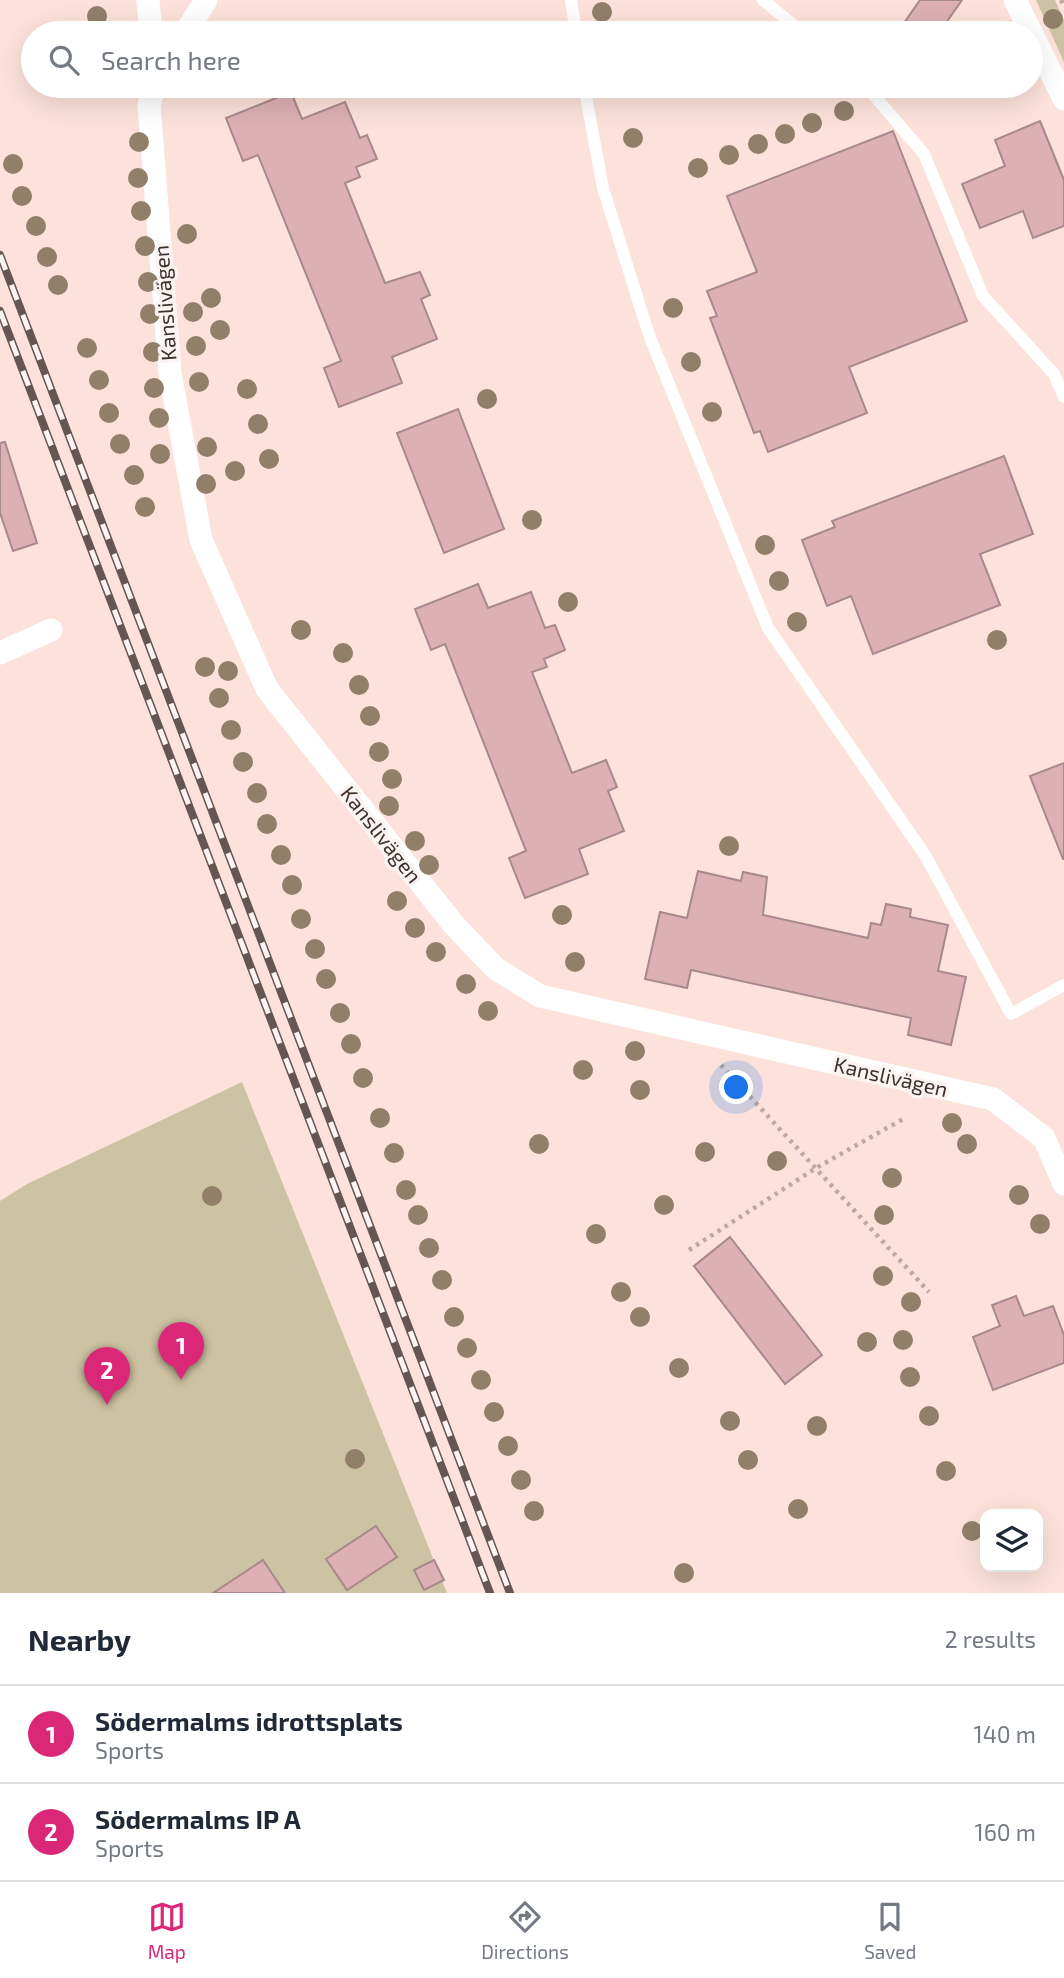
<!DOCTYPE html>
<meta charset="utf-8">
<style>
body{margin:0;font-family:"Exo 2",sans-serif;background:#f2f2f3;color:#1f2937}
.controls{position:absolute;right:21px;bottom:21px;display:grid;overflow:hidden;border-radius:14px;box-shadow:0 7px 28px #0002}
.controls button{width:63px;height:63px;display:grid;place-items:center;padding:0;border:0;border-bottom:2px solid #e0e1e3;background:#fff;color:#1f2937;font:35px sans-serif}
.you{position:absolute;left:737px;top:1088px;width:24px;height:24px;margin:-18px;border:5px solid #fff;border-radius:50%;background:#1a73e8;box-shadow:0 0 0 10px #1a73e833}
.badge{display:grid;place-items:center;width:46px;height:46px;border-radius:50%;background:#db2777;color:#fff;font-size:23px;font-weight:700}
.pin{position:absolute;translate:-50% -58px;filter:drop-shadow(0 2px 4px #0008)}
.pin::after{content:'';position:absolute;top:37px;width:24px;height:21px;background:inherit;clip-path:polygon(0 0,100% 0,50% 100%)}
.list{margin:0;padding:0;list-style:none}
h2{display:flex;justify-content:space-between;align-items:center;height:91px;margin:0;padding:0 28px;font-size:30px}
h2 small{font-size:23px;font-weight:400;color:#747a83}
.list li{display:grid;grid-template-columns:46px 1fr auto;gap:21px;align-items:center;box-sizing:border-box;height:98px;padding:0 28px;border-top:2px solid #e0e1e3}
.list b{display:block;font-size:26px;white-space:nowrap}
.list p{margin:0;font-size:23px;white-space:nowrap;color:#747a83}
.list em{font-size:23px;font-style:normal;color:#747a83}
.icon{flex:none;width:38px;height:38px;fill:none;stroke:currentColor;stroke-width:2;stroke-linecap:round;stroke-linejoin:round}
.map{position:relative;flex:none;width:1064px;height:1593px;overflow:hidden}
.search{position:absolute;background:#fff;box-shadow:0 7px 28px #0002;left:21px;right:21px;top:21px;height:77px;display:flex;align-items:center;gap:18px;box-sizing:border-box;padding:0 24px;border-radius:38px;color:#747a83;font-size:26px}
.sheet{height:287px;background:#fff}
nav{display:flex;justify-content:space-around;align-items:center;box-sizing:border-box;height:98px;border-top:2px solid #e0e1e3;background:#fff;font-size:19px;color:#747a83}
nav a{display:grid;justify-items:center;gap:4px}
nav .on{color:#db2777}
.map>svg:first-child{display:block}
.green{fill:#cdc2a3}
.building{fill:#ddb0b4;stroke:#a8898b;stroke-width:2}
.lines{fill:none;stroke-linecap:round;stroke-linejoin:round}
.path{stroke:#bea8a1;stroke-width:4.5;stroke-dasharray:3.5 5;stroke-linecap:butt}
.lane{stroke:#fff;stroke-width:12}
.street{stroke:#fff;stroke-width:23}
.rail-casing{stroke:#655651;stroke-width:8}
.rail{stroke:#fbf4f2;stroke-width:5;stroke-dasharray:16;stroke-linecap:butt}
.tree{fill:#917f6a}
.labels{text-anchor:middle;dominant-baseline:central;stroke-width:7;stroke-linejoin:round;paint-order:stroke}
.street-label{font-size:21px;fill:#3f322e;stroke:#fbf4f2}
</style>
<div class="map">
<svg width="1064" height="1593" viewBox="0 0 1064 1593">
<rect width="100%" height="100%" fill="#fce2da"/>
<g class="green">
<path d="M1036,0h19l9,20v42z"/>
<path d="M242,1082l205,511h-447v-392l27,-17z"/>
</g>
<g class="building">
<path d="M920,0h42l-23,33h-42z"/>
<path d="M291,92l11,27 43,-17 15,36 7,-3 10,24 -21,8 4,10 -15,6 40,100 35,-11 10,23 -9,4 16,40 -45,18 10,26 -63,24 -15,-39 17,-7 -83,-206 -15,6 -17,-43z"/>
<path d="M1040,121l24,59v46l-31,12 -10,-27 -43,17 -18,-44 43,-18 -10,-26z"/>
<path d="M893,131l74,190 -118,46 18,46 -99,39 -8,-21 -6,2 -44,-115 7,-2 -10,-25 50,-19 -30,-76z"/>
<path d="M458,409l46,120 -60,24 -47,-120z"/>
<path d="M5,442l32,101 -24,8 -13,-38v-70z"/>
<path d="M1004,456l29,78 -53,20 20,51 -127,49 -22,-58 -24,10 -25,-66 33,-13 -3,-6z"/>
<path d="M478,584l10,24 43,-16 14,36 10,-3 10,25 -21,9 3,8 -15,5 40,101 34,-13 11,27 -9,4 16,40 -45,18 9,25 -63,24 -16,-40 17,-7 -81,-207 -14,6 -16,-41z"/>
<path d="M1064,763v96h-1l-33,-83z"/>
<path d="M698,871l43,10 2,-9 24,5 -4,38 105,23 3,-15 10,2 5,-21 25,5 -1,8 38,8 -10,46 28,6 -15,68 -43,-10 3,-17 -220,-48 -4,18 -42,-9 15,-67 27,6z"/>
<path d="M730,1237l92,118 -37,29 -91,-118z"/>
<path d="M1016,1296l8,20 29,-10 11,29v28l-71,27 -20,-53 27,-11 -8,-21z"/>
<path d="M376,1526l21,31 -50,33 -21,-31z"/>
<path d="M263,1560l22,33h-72z"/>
<path d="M434,1560l10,20 -20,10 -10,-20z"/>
</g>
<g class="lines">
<g class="path">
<path d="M1061,0l3,6"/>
<path d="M721,1065l208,227"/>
<path d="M689,1250l127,-82 87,-49"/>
</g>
<g class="lane">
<path d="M571,0l5,33"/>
<path d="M763,0l40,33"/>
<path d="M584,86l19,102 46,147 119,293 157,227 86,159 53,-29"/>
<path d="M866,86l58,68 59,142 71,78 10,23"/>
</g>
<g class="street">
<path d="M148,0l3,33"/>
<path d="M1015,0l49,99"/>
<path d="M185,33l21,-33"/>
<path d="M155,86l-6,19 21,268 31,167 66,149 187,236 41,43 45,28 453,103 51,39 20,46"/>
<path d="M0,653l51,-23"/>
</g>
<defs>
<g id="rail">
<path d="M0,255l510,1338"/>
<path d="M0,311l490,1282"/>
</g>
</defs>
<use href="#rail" class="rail-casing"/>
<use href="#rail" class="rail"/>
</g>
<g class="tree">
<circle cx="602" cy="12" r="10"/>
<circle cx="97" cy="16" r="10"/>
<circle cx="1053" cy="19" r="10"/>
<circle cx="844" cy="111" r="10"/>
<circle cx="812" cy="123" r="10"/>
<circle cx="785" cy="134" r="10"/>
<circle cx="633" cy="138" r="10"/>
<circle cx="139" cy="142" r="10"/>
<circle cx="758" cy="144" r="10"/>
<circle cx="729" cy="155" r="10"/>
<circle cx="13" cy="164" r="10"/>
<circle cx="698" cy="168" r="10"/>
<circle cx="138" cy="178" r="10"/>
<circle cx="22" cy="196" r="10"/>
<circle cx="141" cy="211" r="10"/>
<circle cx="36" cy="226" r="10"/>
<circle cx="187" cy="234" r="10"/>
<circle cx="145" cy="246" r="10"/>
<circle cx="47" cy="257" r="10"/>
<circle cx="148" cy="282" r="10"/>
<circle cx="58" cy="285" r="10"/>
<circle cx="211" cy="298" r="10"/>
<circle cx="673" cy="308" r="10"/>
<circle cx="193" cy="312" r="10"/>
<circle cx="150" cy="314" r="10"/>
<circle cx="220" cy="330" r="10"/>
<circle cx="196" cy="346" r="10"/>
<circle cx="87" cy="348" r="10"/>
<circle cx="153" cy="352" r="10"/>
<circle cx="691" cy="362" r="10"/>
<circle cx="99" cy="380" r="10"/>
<circle cx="199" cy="382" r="10"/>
<circle cx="154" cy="388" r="10"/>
<circle cx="247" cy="389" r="10"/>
<circle cx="487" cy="399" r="10"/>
<circle cx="712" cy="412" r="10"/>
<circle cx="109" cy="413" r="10"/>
<circle cx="159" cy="418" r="10"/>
<circle cx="258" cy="424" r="10"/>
<circle cx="120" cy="444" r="10"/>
<circle cx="207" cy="447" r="10"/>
<circle cx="160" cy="454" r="10"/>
<circle cx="269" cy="459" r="10"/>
<circle cx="235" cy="471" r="10"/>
<circle cx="134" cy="475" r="10"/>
<circle cx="206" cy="484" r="10"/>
<circle cx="145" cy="507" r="10"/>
<circle cx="532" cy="520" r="10"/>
<circle cx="765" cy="545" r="10"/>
<circle cx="779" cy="581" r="10"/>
<circle cx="568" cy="602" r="10"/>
<circle cx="797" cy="622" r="10"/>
<circle cx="301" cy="630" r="10"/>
<circle cx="997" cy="640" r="10"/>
<circle cx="343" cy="653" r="10"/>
<circle cx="205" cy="667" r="10"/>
<circle cx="228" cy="671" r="10"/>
<circle cx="359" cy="685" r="10"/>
<circle cx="219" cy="698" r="10"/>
<circle cx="370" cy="716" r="10"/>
<circle cx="231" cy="730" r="10"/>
<circle cx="379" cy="752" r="10"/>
<circle cx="243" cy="762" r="10"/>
<circle cx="392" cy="779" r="10"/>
<circle cx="257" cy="793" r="10"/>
<circle cx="389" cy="806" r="10"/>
<circle cx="267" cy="824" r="10"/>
<circle cx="415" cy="841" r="10"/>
<circle cx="729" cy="846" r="10"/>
<circle cx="281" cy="855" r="10"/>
<circle cx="429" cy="865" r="10"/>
<circle cx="292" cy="885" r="10"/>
<circle cx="397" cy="901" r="10"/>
<circle cx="562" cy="915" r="10"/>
<circle cx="301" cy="919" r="10"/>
<circle cx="415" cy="928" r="10"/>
<circle cx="315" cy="949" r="10"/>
<circle cx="436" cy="952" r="10"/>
<circle cx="575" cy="962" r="10"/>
<circle cx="326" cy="979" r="10"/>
<circle cx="466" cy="984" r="10"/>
<circle cx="488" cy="1011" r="10"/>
<circle cx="340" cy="1013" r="10"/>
<circle cx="351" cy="1044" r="10"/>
<circle cx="635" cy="1051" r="10"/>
<circle cx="583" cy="1070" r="10"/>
<circle cx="363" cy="1078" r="10"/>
<circle cx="640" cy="1090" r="10"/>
<circle cx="380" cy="1118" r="10"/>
<circle cx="952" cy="1123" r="10"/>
<circle cx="539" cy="1144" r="10"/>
<circle cx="967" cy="1144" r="10"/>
<circle cx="705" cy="1152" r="10"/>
<circle cx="394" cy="1153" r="10"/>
<circle cx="777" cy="1161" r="10"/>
<circle cx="892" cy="1178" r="10"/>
<circle cx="406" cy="1190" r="10"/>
<circle cx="1019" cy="1195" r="10"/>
<circle cx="212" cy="1196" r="10"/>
<circle cx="664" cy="1205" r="10"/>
<circle cx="418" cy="1215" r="10"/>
<circle cx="884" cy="1215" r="10"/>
<circle cx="1040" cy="1224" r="10"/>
<circle cx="596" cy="1234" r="10"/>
<circle cx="429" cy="1248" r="10"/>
<circle cx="883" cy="1276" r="10"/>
<circle cx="442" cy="1280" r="10"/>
<circle cx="621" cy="1292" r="10"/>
<circle cx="911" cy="1302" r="10"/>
<circle cx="454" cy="1317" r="10"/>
<circle cx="640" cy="1317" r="10"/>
<circle cx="903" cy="1340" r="10"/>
<circle cx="867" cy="1342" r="10"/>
<circle cx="467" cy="1348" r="10"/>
<circle cx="679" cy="1368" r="10"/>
<circle cx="910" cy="1377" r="10"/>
<circle cx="481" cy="1380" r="10"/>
<circle cx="494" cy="1412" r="10"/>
<circle cx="929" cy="1416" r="10"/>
<circle cx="730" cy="1421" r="10"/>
<circle cx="817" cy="1426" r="10"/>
<circle cx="508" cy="1446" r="10"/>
<circle cx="355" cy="1459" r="10"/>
<circle cx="748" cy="1460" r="10"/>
<circle cx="946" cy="1471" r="10"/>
<circle cx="521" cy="1480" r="10"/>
<circle cx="798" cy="1509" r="10"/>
<circle cx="534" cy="1511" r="10"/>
<circle cx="972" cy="1531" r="10"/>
<circle cx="684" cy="1573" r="10"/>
</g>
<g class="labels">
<g class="street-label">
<text transform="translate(164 303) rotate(-94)">Kanslivägen</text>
<text transform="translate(382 834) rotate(52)">Kanslivägen</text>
<text transform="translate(891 1076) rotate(13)">Kanslivägen</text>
</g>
</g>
</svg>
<div class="controls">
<button><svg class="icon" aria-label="layers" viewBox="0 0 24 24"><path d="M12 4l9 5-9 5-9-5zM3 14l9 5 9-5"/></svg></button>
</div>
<div class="you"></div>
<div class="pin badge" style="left:181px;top:1380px">1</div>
<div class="pin badge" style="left:107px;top:1405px">2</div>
<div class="search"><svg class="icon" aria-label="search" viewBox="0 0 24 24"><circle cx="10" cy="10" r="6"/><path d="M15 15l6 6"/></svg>Search here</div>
</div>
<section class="sheet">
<h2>Nearby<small>2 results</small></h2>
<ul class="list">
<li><span class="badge">1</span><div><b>Södermalms idrottsplats</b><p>Sports</p></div><em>140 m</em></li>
<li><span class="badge">2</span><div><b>Södermalms IP A</b><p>Sports</p></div><em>160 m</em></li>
</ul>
</section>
<nav>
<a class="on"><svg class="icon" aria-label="map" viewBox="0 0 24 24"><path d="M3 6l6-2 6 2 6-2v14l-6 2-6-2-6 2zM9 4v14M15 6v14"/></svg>Map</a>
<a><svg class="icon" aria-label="directions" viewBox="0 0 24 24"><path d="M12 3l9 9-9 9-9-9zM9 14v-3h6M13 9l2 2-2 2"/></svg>Directions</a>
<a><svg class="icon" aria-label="saved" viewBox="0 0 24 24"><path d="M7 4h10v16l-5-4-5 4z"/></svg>Saved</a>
</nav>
